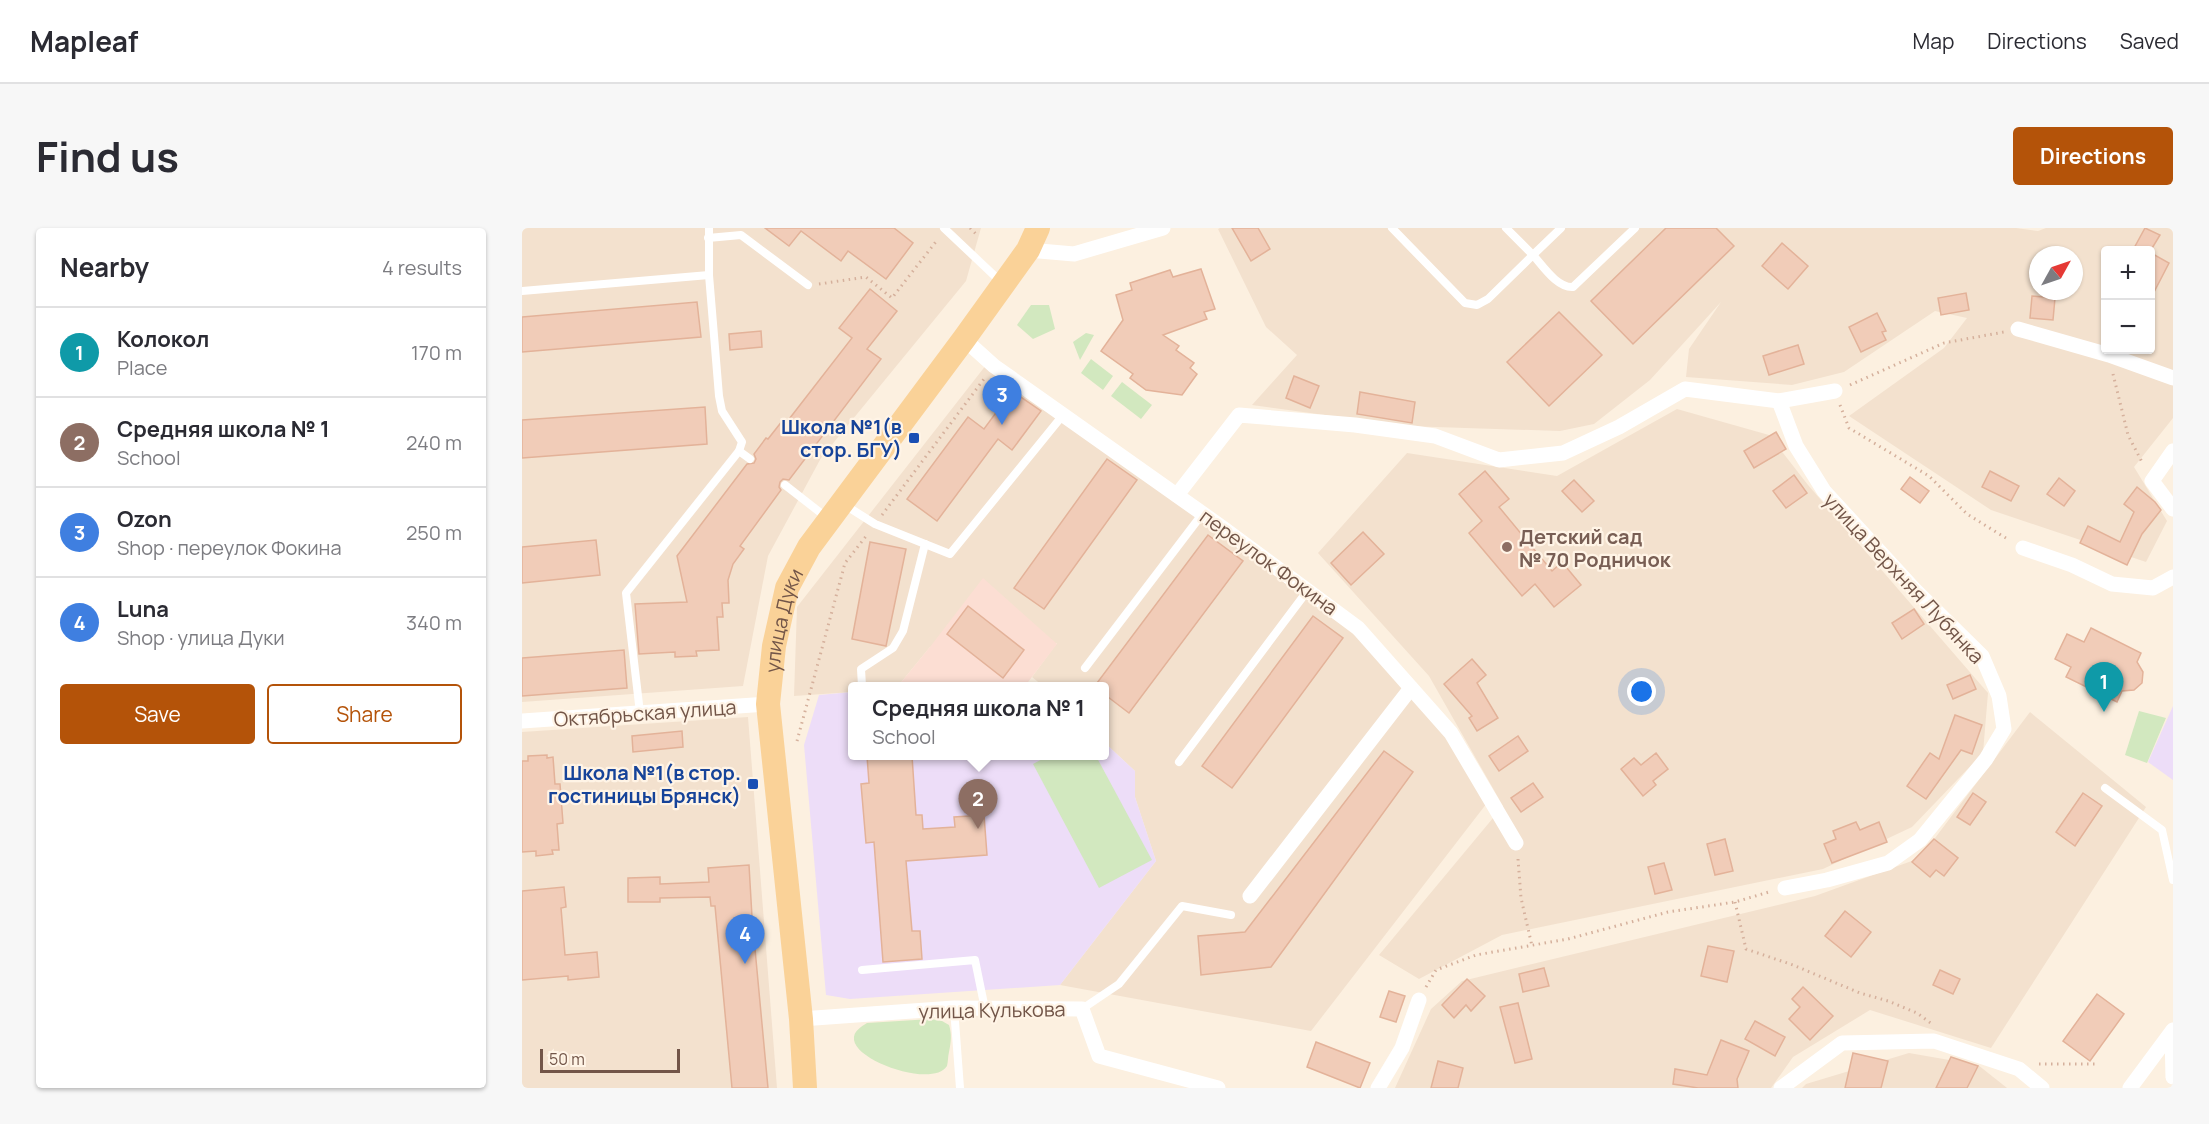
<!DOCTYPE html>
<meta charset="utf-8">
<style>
body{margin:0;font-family:Manrope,sans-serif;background:#f7f7f7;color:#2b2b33}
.controls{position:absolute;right:18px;top:18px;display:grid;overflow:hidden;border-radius:6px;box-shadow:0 2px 4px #0004}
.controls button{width:54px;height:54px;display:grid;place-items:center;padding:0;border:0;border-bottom:2px solid #e1e1e2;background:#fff;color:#2b2b33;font:30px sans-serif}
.compass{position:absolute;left:1507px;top:18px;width:54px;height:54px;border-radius:50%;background:#fff;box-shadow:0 2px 4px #0004;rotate:50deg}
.scale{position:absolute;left:18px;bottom:15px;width:140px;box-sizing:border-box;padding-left:6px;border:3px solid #725548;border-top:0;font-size:16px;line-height:21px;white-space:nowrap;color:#725548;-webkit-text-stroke:4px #fff4e6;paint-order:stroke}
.you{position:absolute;left:1120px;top:464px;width:21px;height:21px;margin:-15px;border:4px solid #fff;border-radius:50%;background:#1a73e8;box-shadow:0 0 0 9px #1a73e833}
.badge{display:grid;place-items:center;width:39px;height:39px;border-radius:50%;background:#b45309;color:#fff;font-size:20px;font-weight:700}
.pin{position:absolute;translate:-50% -50px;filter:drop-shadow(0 2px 3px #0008)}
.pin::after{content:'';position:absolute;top:32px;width:21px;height:18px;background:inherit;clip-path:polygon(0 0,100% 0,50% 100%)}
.popup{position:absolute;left:326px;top:454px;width:261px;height:78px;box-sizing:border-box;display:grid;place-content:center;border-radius:6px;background:#fff;filter:drop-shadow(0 2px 4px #0005);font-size:20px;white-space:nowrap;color:#7c7c81}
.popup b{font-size:22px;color:#2b2b33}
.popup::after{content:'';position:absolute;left:50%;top:100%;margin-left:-12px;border:12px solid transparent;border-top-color:#fff}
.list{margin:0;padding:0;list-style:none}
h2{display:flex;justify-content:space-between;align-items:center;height:78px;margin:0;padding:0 24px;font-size:26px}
h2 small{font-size:20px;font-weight:400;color:#7c7c81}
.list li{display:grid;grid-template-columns:39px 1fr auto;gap:18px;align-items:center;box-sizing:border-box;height:90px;padding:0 24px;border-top:2px solid #e1e1e2}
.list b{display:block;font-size:22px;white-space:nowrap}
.list p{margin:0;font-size:20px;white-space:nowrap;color:#7c7c81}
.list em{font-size:20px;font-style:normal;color:#7c7c81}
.actions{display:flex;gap:12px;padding:18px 24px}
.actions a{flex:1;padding:14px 0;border:2px solid #b45309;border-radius:6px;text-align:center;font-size:21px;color:#b45309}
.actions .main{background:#b45309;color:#fff}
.map{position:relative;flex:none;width:1651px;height:860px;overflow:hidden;border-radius:6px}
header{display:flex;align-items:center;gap:36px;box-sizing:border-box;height:84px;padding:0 30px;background:#fff;border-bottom:2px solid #e1e1e2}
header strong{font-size:28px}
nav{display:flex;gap:33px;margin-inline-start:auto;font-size:21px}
.intro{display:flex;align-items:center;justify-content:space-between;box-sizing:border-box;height:144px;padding:0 36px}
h1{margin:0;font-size:42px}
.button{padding:15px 27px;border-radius:6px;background:#b45309;color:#fff;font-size:21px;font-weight:700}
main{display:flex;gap:36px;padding:0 36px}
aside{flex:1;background:#fff;border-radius:6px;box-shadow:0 2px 4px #0004}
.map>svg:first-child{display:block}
.residential{fill:#f3e1ce;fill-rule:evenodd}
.commercial{fill:#fcded3}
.education{fill:#edddf8}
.green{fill:#d2e8bf}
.building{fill:#f1ccb8;stroke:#e3b299;stroke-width:1.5}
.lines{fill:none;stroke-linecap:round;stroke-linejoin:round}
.path{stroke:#d5b09c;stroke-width:3;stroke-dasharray:1.5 4.5;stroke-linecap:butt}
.service{stroke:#fff;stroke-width:8}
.minor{stroke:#fff;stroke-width:15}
.primary{stroke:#fad298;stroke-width:24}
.transit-dot{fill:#1a4fb4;stroke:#fff4e6;stroke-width:2}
.education-dot{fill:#8d6e63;stroke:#fff4e6;stroke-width:2}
.labels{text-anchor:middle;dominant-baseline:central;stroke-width:4.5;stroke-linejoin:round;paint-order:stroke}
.transit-label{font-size:20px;font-weight:bold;fill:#164399;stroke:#fff4e6;text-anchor:end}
.education-label{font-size:20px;font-weight:bold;fill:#785e54;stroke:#fff4e6;text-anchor:start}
.street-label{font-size:20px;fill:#725548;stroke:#fff4e6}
</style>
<header>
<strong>Mapleaf</strong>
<nav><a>Map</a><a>Directions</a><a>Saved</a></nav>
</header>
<div class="intro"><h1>Find us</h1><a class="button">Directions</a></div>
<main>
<aside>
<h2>Nearby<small>4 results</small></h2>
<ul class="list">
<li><span class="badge" style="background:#0f9aa8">1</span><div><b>Колокол</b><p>Place</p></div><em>170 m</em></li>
<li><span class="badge" style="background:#8d6e63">2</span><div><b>Средняя школа № 1</b><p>School</p></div><em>240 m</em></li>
<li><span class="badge" style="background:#3f7fe0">3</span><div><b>Ozon</b><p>Shop · переулок Фокина</p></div><em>250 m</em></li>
<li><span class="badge" style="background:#3f7fe0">4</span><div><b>Luna</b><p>Shop · улица Дуки</p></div><em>340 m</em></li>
</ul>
<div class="actions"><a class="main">Save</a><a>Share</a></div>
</aside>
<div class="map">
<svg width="1651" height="860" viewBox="0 0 1651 860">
<rect width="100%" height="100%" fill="#fcf0e0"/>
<g class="residential">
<path d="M0,0h459l-15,53 -145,177 -53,98 -25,130 -221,16z"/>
<path d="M698,0h796l22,3 8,-3h127v190l-39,49 33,54 -21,41 -155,-52 -142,-94 95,-68 23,-30 -32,-7 -91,61 -52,13 -106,-8 3,-28 32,-47 -71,78 -56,44 -34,7 -155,-5 -153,-21 45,-50 -31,-28 -48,-98zM1584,22h44v100h-44zM1516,27h36v36h-36z"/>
<path d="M468,132l367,277 87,96 43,70 -176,228 -251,-46 96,-124 -21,-64v-26l-31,-29v-56h-61l-11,-9 25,-34 -127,4 -32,39h-46v6l-58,4 3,-89z"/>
<path d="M1155,181l92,26 39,50 180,208 -5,60 -71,74 -89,42 -321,66 -83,44 -40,-24 124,-149 -74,-130 -111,-123 89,-100 150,23z"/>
<path d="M1508,484l116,95 -155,241 -121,-38 -77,47 -22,31h-376l36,-79 31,-28 353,-85 105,-38z"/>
<path d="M226,489l29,371h-255v-356z"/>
<path d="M1387,825l69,12 29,23h-205l4,-4z"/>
</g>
<path class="commercial" d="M461,350l74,66 -32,42h-65l-2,-1 -60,1 32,-39z"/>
<g class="education">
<path d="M330,464v64h252v-14l31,29v26l21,64 -96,124 -210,14 -24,-4 -22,-250 15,-50z"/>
<path d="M1651,478v74l-25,-18z"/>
</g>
<g class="green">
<path d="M509,77h18l6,24 -22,10 -16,-14z"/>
<path d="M564,105l8,2 -14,25 -7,-18z"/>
<path d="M569,131l22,17 -10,14 -22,-17z"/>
<path d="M600,154l30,23 -11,14 -30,-23z"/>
<path d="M1617,483l27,7 -19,45 -22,-8z"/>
<path d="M526,528h48l56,104 -53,28 -66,-124z"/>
<path d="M409,791l11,2 7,4c3,10 2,17 0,27 -1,4 -1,10 -2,14 -14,22 -90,-4 -93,-26 -1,-9 7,-13 13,-17z"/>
</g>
<g class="building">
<path d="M243,0h129l19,15 -27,36 -38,-28 -7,10 -40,-30 -12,15z"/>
<path d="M710,0h26l12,21 -19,12z"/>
<path d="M1144,0h50l18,18 -101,98 -42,-43z"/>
<path d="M1623,0l15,7 -9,15h-18z"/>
<path d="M1260,15l26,23 -20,23 -26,-23z"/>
<path d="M1629,25l18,10 -18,35z"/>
<path d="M679,41l14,40 -11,3 3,7 -44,16 16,11 -3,4 18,13 -4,5 7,6 -15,21 -36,-5 -16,-12 3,-4 -32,-23 22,-31 -7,-25 16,-5 -2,-7 40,-13 3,7z"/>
<path d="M348,61l27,22 -30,38 14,10 -92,121 -6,-1 -3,3 -1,5 2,3 -41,56 4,3 -11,15 -5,16 1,23h-7l1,14h-6l2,33 -23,1 1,5 -22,1v-5l-36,2 -4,-50 52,-2 -10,-46 70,-92 7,-1 2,-4 -2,-5 12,-16 2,1 15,-19 3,3 66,-85 -13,-10z"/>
<path d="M1444,65l3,17 -28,5 -3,-17z"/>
<path d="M1510,68l23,2 -2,22 -23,-2z"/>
<path d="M175,74l4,35 -179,15v-35z"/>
<path d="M1037,84l43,43 -53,51 -42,-44z"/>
<path d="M1355,85l9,18 -4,1 4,8 -25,12 -12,-25z"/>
<path d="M239,103l1,16 -32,3 -1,-16z"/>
<path d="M1276,117l6,19 -35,11 -6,-19z"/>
<path d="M772,148l25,10 -9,22 -24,-10z"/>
<path d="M490,163l29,20 -29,39 -14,-11 -61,82 -30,-22 61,-82 16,12z"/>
<path d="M838,164l55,10 -3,21 -55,-9z"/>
<path d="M183,179l2,37 -185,14v-38z"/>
<path d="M1254,204l10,17 -32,19 -10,-17z"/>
<path d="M585,231l30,21 -93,129 -30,-21z"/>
<path d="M963,243l24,28 -10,8 53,64 10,-9 19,23 -27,22 -19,-23 -13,12 -53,-63 13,-12 -23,-27z"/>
<path d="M1468,243l29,15 -8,15 -29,-14z"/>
<path d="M1272,247l13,18 -21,15 -13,-17z"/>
<path d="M1388,249l19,14 -9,12 -19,-14z"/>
<path d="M1537,250l16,13 -11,15 -17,-12z"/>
<path d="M1052,252l20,21 -12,11 -20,-21z"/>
<path d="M1615,259l18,15 6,8 -19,24 -15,31 -47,-22 8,-17 32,16 14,-30 -10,-8z"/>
<path d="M841,304l21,22 -33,31 -20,-22z"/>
<path d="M686,307l35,26 -114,152 -25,-19v-7h-10z"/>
<path d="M74,312l4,35 -78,8v-36z"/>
<path d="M348,314l36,7 -20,97 -34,-7z"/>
<path d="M446,378l56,44 -21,28 -56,-44z"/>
<path d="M1392,381l10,15 -22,15 -10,-16z"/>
<path d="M791,388l30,22 -111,150 -30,-22z"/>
<path d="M1569,400l50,25 -4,9 6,10 -1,11 -8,7 -12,1 -5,11 -51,-25 5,-10 -16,-8 12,-25 17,8z"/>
<path d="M102,422l3,38 -105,8v-38z"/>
<path d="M950,431l14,16 -9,8 21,35 -21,13 -8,-13 3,-2 -28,-32z"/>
<path d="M1448,447l6,14 -23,10 -6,-14z"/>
<path d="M1433,487l27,10 -10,29 -11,-4 -35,49 -19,-13 23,-33 9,6z"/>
<path d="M160,503l1,16 -50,5 -1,-16z"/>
<path d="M996,508l10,15 -29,20 -10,-15z"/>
<path d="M862,523l29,21 -142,195 -70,8 -3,-39 47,-4z"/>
<path d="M1134,525l12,16 -15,12 3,4 -13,11 -22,-27 13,-11 7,7z"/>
<path d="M25,527v3l6,-1 2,27h5l3,39 -6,1 2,26h-7l1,4 -17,2v-5l-14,1v-91h6v-5z"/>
<path d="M345,528h45l4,59h6l1,14 32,-2 -1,-10 30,-2 3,40 -81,6 6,70h8l2,28 -39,3 -9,-120 -8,1 -5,-59 8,-1z"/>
<path d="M1011,555l10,14 -22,15 -10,-14z"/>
<path d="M1451,565l13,9 -16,23 -13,-8z"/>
<path d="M1561,565l19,13 -27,40 -19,-14z"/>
<path d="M1334,594l4,8 19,-8 8,20 -55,21 -8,-19 12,-5 -3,-8z"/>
<path d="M1203,611l8,32 -18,4 -8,-31z"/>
<path d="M1412,611l24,19 -14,18 -8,-6 -6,7 -18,-15z"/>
<path d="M1142,635l8,27 -17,4 -7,-27z"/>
<path d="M227,637l3,52 16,171h-36l-17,-182h-4l-1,-9 -50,1v4h-32v-24l32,-1v7l49,-2 -1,-14z"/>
<path d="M42,659l2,20 -5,1 4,47 32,-3 2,25 -31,3v-4l-46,4v-89z"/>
<path d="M1323,683l26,21 -20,25 -26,-21z"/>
<path d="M1186,718l26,5 -7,31 -26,-6z"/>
<path d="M1022,740l5,18 -26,6 -4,-18z"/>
<path d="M1418,742l20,9 -7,15 -20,-9z"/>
<path d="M945,751l18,17 -14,15 -5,-6 -12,13 -12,-13z"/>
<path d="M1281,759l30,29 -23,24 -21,-21 11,-12 -8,-8z"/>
<path d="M867,763l16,5 -9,26 -16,-5z"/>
<path d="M1575,766l27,20 -34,47 -27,-20z"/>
<path d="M996,775l14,56 -17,4 -15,-56z"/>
<path d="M1233,793l30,16 -10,19 -30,-17z"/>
<path d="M1199,812l28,11 -12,28 1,9h-40l-25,-4 2,-15 32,6z"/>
<path d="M794,814l54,21 -10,25 -53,-21z"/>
<path d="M1331,825l35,8 -7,27h-36z"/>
<path d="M1429,829l27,9 -11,22h-31z"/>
<path d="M916,833l25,7 -5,20h-27z"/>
</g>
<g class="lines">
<g class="path">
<path d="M448,0l8,8"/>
<path d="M297,56l47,-7 26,21 46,-59"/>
<path d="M1591,146l15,61 15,29"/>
<path d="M1328,157l94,-42 60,-11"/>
<path d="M1318,177l9,23 80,48 38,38 42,26"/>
<path d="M360,287l102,-136"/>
<path d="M275,513l48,-178 22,-28"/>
<path d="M996,631l3,39 11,48"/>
<path d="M1213,674l11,47 47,16 67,28 28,8 29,12 15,11"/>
<path d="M904,759l10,-17 40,-15 92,-16 100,-27 67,-10 34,-10"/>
<path d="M1517,836h58"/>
</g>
<g class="service">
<path d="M422,0l56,53"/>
<path d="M870,0l73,75 12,2 11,-6 45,-44c10,11 24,33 40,32l62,-59"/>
<path d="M984,0l27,27 28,-27"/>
<path d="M186,10l33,-3 67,50"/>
<path d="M0,63l187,-16"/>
<path d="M217,223l11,8"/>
<path d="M263,257l41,32"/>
<path d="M323,277l30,19 75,30 113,-139"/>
<path d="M563,440l118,-155"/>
<path d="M340,458l-1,-17 32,-21 10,-17 22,-87"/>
<path d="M118,485l-14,-120 113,-142 3,-9 -20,-31 -3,-15 -10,-121v-47"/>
<path d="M657,534l129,-172"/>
<path d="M1583,560l57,42 11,50"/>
<path d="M340,742l113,-10 10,49"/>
<path d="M432,780l6,80"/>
<path d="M560,781l37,-25 63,-78 49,9"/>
</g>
<g class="minor">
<path d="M506,22l46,4 89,-26"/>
<path d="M1496,101l91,26 64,23"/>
<path d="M442,111l30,27 229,162 135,100 93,105 65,110"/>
<path d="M1257,173l17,45 28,45 90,98 68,67 17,40 5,33 -18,30 -66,81 -32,23 -61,17 -42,8"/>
<path d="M1651,223l-21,30 21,28"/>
<path d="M655,267l62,-80 116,10 80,11 64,24 64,-7 56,-26 66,-38 94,12 56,-10"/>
<path d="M1501,320l49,17 40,19 41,4 20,-11"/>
<path d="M0,493l246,-17"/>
<path d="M728,668l161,-208"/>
<path d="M279,791l153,-11 128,1 17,47 119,32"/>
<path d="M1650,804l1,45"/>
<path d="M856,860l24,-40 17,-48"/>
<path d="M1259,860l61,-45 92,-2 85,28 23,19"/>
<path d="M1608,860l43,-58"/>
</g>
<path class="primary" id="s1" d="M283,860l-4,-69 -33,-315 6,-58 13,-58 22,-41 155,-208 64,-89 10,-22"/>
</g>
<g class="transit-dot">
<rect x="386" y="204" width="12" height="12" rx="3"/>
<rect x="225" y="550" width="12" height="12" rx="3"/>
</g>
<circle class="education-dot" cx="985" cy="319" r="6"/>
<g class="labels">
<g class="transit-label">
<text x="380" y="198">Школа №1(в<tspan x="380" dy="23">стор. БГУ)</tspan></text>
<text x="219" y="544">Школа №1(в стор.<tspan x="219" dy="23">гостиницы Брянск)</tspan></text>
</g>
<g class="education-label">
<text x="997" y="308">Детский сад<tspan x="997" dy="23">№ 70 Родничок</tspan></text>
</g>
<g class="street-label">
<text transform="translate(747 334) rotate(36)">переулок Фокина</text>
<text transform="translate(1382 350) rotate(47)">улица Верхняя Лубянка</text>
<text stroke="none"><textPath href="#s1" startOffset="471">улица Дуки</textPath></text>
<text transform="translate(123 485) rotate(-4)">Октябрьская улица</text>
<text transform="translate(470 782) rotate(-1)">улица Кулькова</text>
</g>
</g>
</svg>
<div class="controls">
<button>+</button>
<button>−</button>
</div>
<svg class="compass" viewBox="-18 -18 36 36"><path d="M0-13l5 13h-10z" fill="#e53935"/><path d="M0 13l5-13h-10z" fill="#7c7c81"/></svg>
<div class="scale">50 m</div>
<div class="you"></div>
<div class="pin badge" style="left:1582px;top:484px;background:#0f9aa8">1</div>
<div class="pin badge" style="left:456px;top:601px;background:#8d6e63">2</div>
<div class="popup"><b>Средняя школа № 1</b>School</div>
<div class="pin badge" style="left:480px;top:197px;background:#3f7fe0">3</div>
<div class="pin badge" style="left:223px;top:736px;background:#3f7fe0">4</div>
</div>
</main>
